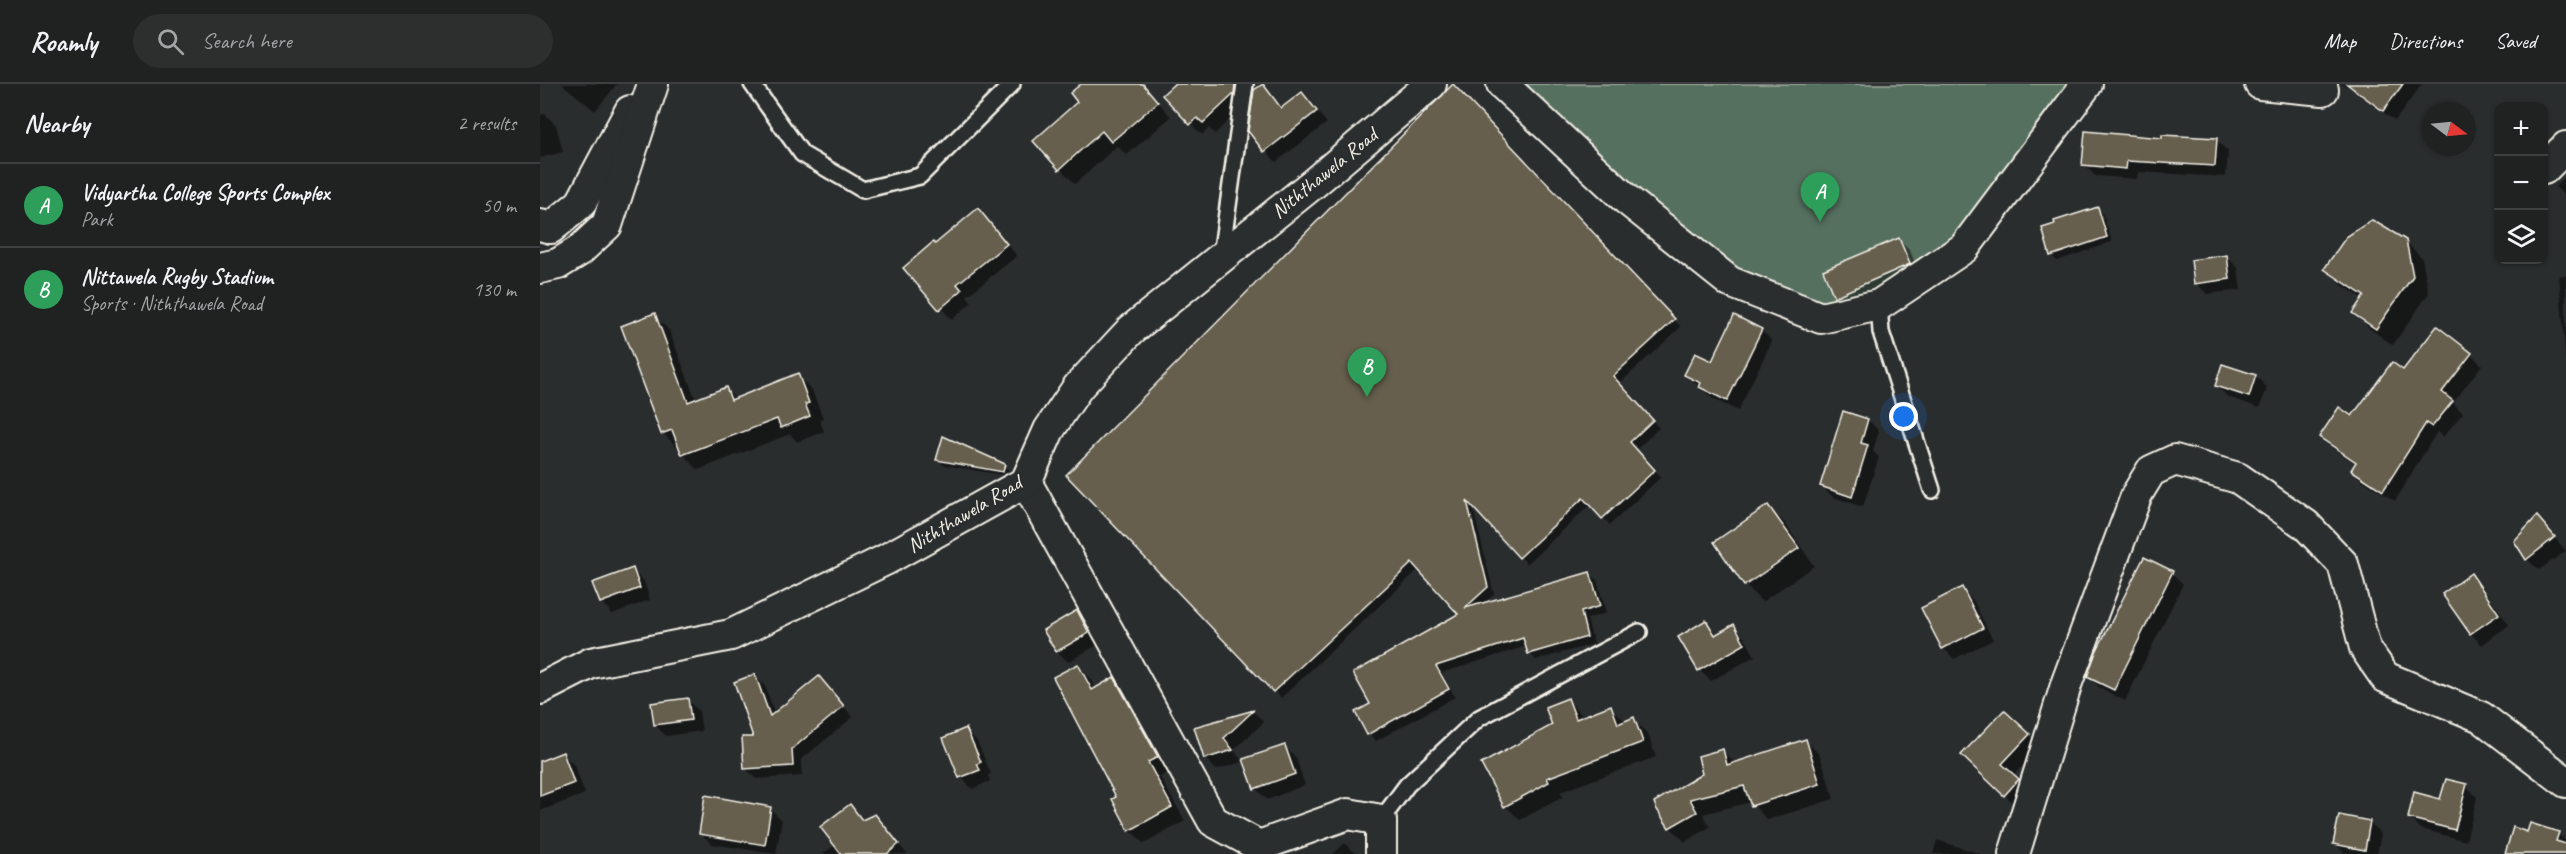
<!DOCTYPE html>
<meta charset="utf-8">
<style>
body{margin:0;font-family:Caveat,sans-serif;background:#2d2f2f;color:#f1f3f6}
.controls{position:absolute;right:18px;top:18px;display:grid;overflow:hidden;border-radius:12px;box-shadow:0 2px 4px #0004}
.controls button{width:54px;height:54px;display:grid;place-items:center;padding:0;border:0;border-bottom:2px solid #3d3f40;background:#202222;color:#f1f3f6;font:30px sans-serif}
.compass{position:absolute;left:1882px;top:18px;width:54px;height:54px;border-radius:50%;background:#202222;box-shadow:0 2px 4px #0004;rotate:106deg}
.you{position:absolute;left:1364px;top:333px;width:21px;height:21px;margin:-15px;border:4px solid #fff;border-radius:50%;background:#1a73e8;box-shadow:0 0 0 9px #1a73e833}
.badge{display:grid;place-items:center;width:39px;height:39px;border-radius:50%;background:#bca0f2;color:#fff;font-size:20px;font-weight:700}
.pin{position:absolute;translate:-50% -50px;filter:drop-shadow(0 2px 3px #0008)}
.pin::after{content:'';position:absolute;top:32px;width:21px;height:18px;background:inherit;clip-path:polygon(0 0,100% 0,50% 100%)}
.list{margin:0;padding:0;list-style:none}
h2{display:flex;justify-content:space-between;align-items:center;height:78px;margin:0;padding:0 24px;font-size:26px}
h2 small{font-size:20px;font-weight:400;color:#a2a4a5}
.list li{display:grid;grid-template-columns:39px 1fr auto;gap:18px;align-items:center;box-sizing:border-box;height:84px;padding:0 24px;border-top:2px solid #3d3f40}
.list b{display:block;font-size:22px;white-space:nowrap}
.list p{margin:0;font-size:20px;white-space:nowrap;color:#a2a4a5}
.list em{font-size:20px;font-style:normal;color:#a2a4a5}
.icon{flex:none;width:33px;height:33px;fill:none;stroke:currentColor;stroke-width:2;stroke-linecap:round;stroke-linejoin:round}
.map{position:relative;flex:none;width:2026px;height:770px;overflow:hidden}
header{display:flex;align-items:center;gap:36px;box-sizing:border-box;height:84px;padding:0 30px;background:#202222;border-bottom:2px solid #3d3f40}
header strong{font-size:28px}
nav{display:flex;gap:33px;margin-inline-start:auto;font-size:21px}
.search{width:420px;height:54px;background:#2d2f2f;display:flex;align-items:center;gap:15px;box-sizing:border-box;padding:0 21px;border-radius:33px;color:#a2a4a5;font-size:22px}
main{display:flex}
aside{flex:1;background:#202222}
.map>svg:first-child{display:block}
.green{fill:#56705e;stroke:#a5b0a3;stroke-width:1.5}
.shadow{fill:#0007}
.building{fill:#665e4e;stroke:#f4f1e8;stroke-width:1.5}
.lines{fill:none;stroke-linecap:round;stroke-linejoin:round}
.service-casing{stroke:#f4f1e8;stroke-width:20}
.minor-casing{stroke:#f4f1e8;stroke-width:34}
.service{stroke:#2a2d2e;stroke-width:15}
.minor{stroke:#2a2d2e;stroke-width:30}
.labels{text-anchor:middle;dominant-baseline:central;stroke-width:6;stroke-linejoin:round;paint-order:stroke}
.street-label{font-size:21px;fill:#f4f1e8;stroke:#2a2d2e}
</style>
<header>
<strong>Roamly</strong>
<div class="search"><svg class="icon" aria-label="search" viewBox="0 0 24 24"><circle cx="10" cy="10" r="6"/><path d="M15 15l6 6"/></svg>Search here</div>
<nav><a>Map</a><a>Directions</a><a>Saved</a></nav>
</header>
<main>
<aside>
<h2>Nearby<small>2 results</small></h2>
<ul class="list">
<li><span class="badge" style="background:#2e9e5b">A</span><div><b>Vidyartha College Sports Complex</b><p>Park</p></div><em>50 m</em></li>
<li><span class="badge" style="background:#2e9e5b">B</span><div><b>Nittawela Rugby Stadium</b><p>Sports · Niththawela Road</p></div><em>130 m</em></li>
</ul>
</aside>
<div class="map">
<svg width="2026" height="770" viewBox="0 0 2026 770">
<rect width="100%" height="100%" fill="#2a2d2e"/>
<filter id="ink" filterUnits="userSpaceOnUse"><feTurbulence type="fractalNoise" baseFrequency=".0167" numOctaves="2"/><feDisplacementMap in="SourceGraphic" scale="12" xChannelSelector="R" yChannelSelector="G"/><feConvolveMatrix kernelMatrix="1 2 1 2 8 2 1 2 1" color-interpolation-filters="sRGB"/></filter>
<g filter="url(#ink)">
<path class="green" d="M981,0h547l-62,101 -73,74 -50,29 -65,21 -106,-49z"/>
<g class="shadow">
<path d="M22,0h55l-22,27z"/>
<path d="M543,0h60l28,33 -44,38 -10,-9 -42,38 -40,-42 44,-40z"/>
<path d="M636,0h77l2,2 -6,3 -12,23 -22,22 -6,-6 -7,7 -11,-11z"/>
<path d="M1799,0h83l-27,37 -23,-17 -12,-12 2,-1z"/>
<path d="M914,1l227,242 -62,57 40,44 -23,22 25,27 -51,48 -19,-21 -64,60 -55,-60 22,90 -11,11 107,-32 7,7 9,33 -19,6 7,25 -58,16 -7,-7 -2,-7 -85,27 13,24 -79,44 -7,-7 3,-30 89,-90 -42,-45 -138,129 -213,-223z"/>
<path d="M723,2l20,22 19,-14 25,29 -51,39 -26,-31 6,-44 2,2z"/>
<path d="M5,30l11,11 7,27 -23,6v-43z"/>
<path d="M1623,55l53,1 12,11 -2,26 -88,-5 -1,7 -42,-3 -11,-12z"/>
<path d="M2026,92v21l-11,-10z"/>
<path d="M1558,125l5,5 9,28 -55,19 -5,-5 -8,-27z"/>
<path d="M438,126l39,46 -50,40 5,6 -20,18 -47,-52z"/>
<path d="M1359,156l11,11 10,24 -73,32 -11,-11z"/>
<path d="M1865,157l17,17 7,35 -36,52 -23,-16 -16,-17 9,-13 -21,-14 -16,-17z"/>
<path d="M1687,173l11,11 3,22 -34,4 -11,-11z"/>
<path d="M2026,191v88l-7,-87z"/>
<path d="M114,231l15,15 27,70 30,-11 11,11 60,-25 15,15 11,28 -3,2 4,12 -27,10 -7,-8 -92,36 -15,-16 -3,-6h-2l-15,-15z"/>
<path d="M1221,246l11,11 -34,70 -26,-13 -26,-23 26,-12z"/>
<path d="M1931,270l11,11 -29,38 10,10 -20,24 -6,-5 -42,69 -32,-20 -11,-11 4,-6 -24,-16 -11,-11z"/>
<path d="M1683,282l33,10 11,12 -7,20 -32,-11 -12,-11z"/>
<path d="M1328,336l11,11 -6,20 6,6 -16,50 -30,-10 -12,-11z"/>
<path d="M397,375l67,7 6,5 -2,5 -65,-11z"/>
<path d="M1228,423l17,16 29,43 -52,36 -17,-17 -29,-42z"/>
<path d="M2008,446l18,21 -27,19 -12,-11z"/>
<path d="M92,486l12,11 6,19 -38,14 -11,-12z"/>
<path d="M1632,489l11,11 -58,117 -25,-13 -11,-11z"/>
<path d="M1931,491l11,11 27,39 -27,20 -11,-11 -27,-40z"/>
<path d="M1421,505l12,11 20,40 -39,19 -11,-11z"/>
<path d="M536,528l12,12 11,20 -31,18 -11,-11z"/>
<path d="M1166,538l12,13 16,-9 11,12 10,18 -44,25 -12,-11z"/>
<path d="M537,582l14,13 5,10 18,-10 14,14 43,78 -11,6 25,44 -41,23 -14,-14 -12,-32z"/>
<path d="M215,592l10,10 10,28 44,-36 34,39 -52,43 1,16 -46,3 -10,-10 9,-31z"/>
<path d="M147,616l12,11 3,20 -36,5 -11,-11z"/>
<path d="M1028,616l16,17 27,-10 15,15 7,-3 15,15 8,23 -96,35 3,5 -43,23 -14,-14z"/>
<path d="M713,627l11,11 -30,28 9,12 -27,8 -11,-12 -9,-30z"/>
<path d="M426,646l11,11 14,33 -3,1 2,6 -18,8 -11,-12z"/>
<path d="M1489,651l11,11 -27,30 16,16 -13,14 -41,-39z"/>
<path d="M1265,656l15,15 14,44 -67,21 -16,-18 -48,12 7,13 -25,15 -15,-15 34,-52 19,-24 12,12z"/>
<path d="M744,662l12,12 9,27 -38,15 -12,-12z"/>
<path d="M23,670l11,11 11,29 -45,17v-48z"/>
<path d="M1926,702l11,11 -11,44 -45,-12 -12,-12z"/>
<path d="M310,722l14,15 10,-5 33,38h-85l13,-9z"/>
<path d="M230,725l12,11 -6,34 -64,-10 -12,-11z"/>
<path d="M1829,738l12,12 -4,20h-32l-10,-11z"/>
<path d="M1988,750h30l8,7v13h-59z"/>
<path d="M1397,756l44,14h-48z"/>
<path d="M805,759l11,11h-23z"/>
</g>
<g class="building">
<path d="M541,0h62l15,18 -47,40 -9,-11 -43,39 -26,-29 44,-39 -7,-9z"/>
<path d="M634,0h61l-1,10 -31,29 -6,-5 -7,7 -28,-30z"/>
<path d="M723,0l18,24 21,-16 15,19 -53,41 -16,-21 6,-41z"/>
<path d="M913,0l222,235 -62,57 40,44 -23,22 25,28 -53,49 -19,-21 -64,60 -52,-57 21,86 -23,21 125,-36 10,34 -19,6 6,25 -59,17 -5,-16 -87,28 13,23 -82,46 -12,-23 15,-8 -17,-31 105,-59 -46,-51 -139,129 -207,-217z"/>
<path d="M1807,0h56l-20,27z"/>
<path d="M1545,47l77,7v-3l55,3 -2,28 -88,-5 -1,8 -44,-4z"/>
<path d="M1558,123l9,30 -57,19 -8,-28 13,-4 -1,-3z"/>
<path d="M438,124l29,36 -50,40 5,6 -23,20 -36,-42 30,-26 2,2z"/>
<path d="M1832,136l34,20 7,36 -37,53 -24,-16 12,-17 -40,-27 22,-32z"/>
<path d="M1359,154l11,26 -76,33 -11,-27z"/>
<path d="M1687,171l3,24 -36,5 -3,-24z"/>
<path d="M115,229l33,89 38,-15 5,13 67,-27 11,30 -4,1 5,12 -29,12 -4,-9 -95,36 -10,-25 -11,4 -40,-108z"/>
<path d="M1194,231l28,14 -35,72 -28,-14 2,-4 -17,-8 11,-22 17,8z"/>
<path d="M1897,242l35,27 -30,39 11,9 -21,26 -6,-4 -43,68 -32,-21 5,-8 -37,-25 20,-30 13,9 40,-54 11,8z"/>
<path d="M1682,280l34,11 -7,22 -34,-11z"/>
<path d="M1303,327l25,8 -7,24 7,2 -16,52 -32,-11z"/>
<path d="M403,352l62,28 -2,8 -67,-12z"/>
<path d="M1228,421l31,43 -55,38 -30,-44z"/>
<path d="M1997,432l18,21 -29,23 -12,-19z"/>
<path d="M1604,473l29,14 -59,119 -27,-13 9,-25z"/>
<path d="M93,484l7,20 -40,15 -8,-20z"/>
<path d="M1931,489l28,41 -29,20 -28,-40z"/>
<path d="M1422,503l21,41 -41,21 -21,-41z"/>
<path d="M537,526l12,23 -33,19 -13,-22z"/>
<path d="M1166,536l9,15 19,-11 11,20 -47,27 -20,-34z"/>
<path d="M538,580l14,26 22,-13 44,80 -10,5 24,45 -43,24 -17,-32 4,-2 -63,-120z"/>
<path d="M215,590l15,42 49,-40 25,30 -52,43 1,17 -49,3 -2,-32h11l-19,-55z"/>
<path d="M148,614l3,22 -37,5 -3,-22z"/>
<path d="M1028,614l8,21 35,-14 7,19 16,-7 9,25 -96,36 2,4 -45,25 -23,-43 71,-39 -7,-18z"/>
<path d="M714,626l-30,28 9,12 -29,9 -10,-32z"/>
<path d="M1464,626l26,24 -28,30 17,15 -15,17 -43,-41z"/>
<path d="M426,644l15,34 -4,2 3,6 -21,8 -16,-40z"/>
<path d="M1266,655l14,45 -69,22 -7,-20 -54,13 7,13 -28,16 -13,-20 -2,-6 48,-28 -4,-18 25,-7 4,16z"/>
<path d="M745,661l10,29 -41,15 -11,-30z"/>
<path d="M23,668l11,31 -34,13v-35z"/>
<path d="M1906,695l21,5 -12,46 -47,-12 6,-26 26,7z"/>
<path d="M165,711l66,12 -6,38 -66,-11z"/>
<path d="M310,720l12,16 13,-6 24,30 -12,10h-46l-21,-27z"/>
<path d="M1799,731l31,6 -5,29 -32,-6z"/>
<path d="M1990,739l29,9 -3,9 10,3v10h-61l8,-27 14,5z"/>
</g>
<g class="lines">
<defs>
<g id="service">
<path d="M212,0l50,70 61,36 57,-14 92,-92"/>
<path d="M681,172l24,-172"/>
<path d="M1339,221l2,27 51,158"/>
<path d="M841,736l26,-35 72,-67 160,-86"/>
</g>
<g id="minor">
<path d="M962,0l124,115 104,83 91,36 58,-13 85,-57 123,-164"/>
<path d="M1720,0l63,6"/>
<path d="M2004,85l22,-22"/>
<path d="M0,141l11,3 30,-25 49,-92"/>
<path d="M0,184l18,-4 21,-13 28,-26 46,-141"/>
<path d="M486,398l187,339 46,25 89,-32 33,6v34"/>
<path d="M0,605l51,-26 140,-28 154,-75 141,-78 23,-52 29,-43 53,-57 183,-147 117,-99"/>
<path d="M1474,770l53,-172 70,-188 14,-23 24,-11 63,18 68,47 37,39 22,84 20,29 96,40 85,65"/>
</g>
</defs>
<use href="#service" class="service-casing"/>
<use href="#minor" class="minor-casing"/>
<use href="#service" class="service"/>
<use href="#minor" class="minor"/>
</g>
</g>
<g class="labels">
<g class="street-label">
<text transform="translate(784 89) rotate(-39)">Niththawela Road</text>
<text transform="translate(424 430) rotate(-31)">Niththawela Road</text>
</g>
</g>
</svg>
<div class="controls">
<button>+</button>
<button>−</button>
<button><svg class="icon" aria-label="layers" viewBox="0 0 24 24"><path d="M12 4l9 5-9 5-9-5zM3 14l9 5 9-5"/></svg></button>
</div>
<svg class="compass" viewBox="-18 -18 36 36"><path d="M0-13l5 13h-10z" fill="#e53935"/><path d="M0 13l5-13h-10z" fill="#a2a4a5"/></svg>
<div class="you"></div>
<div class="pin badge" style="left:1280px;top:138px;background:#2e9e5b">A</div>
<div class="pin badge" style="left:827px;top:313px;background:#2e9e5b">B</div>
</div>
</main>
